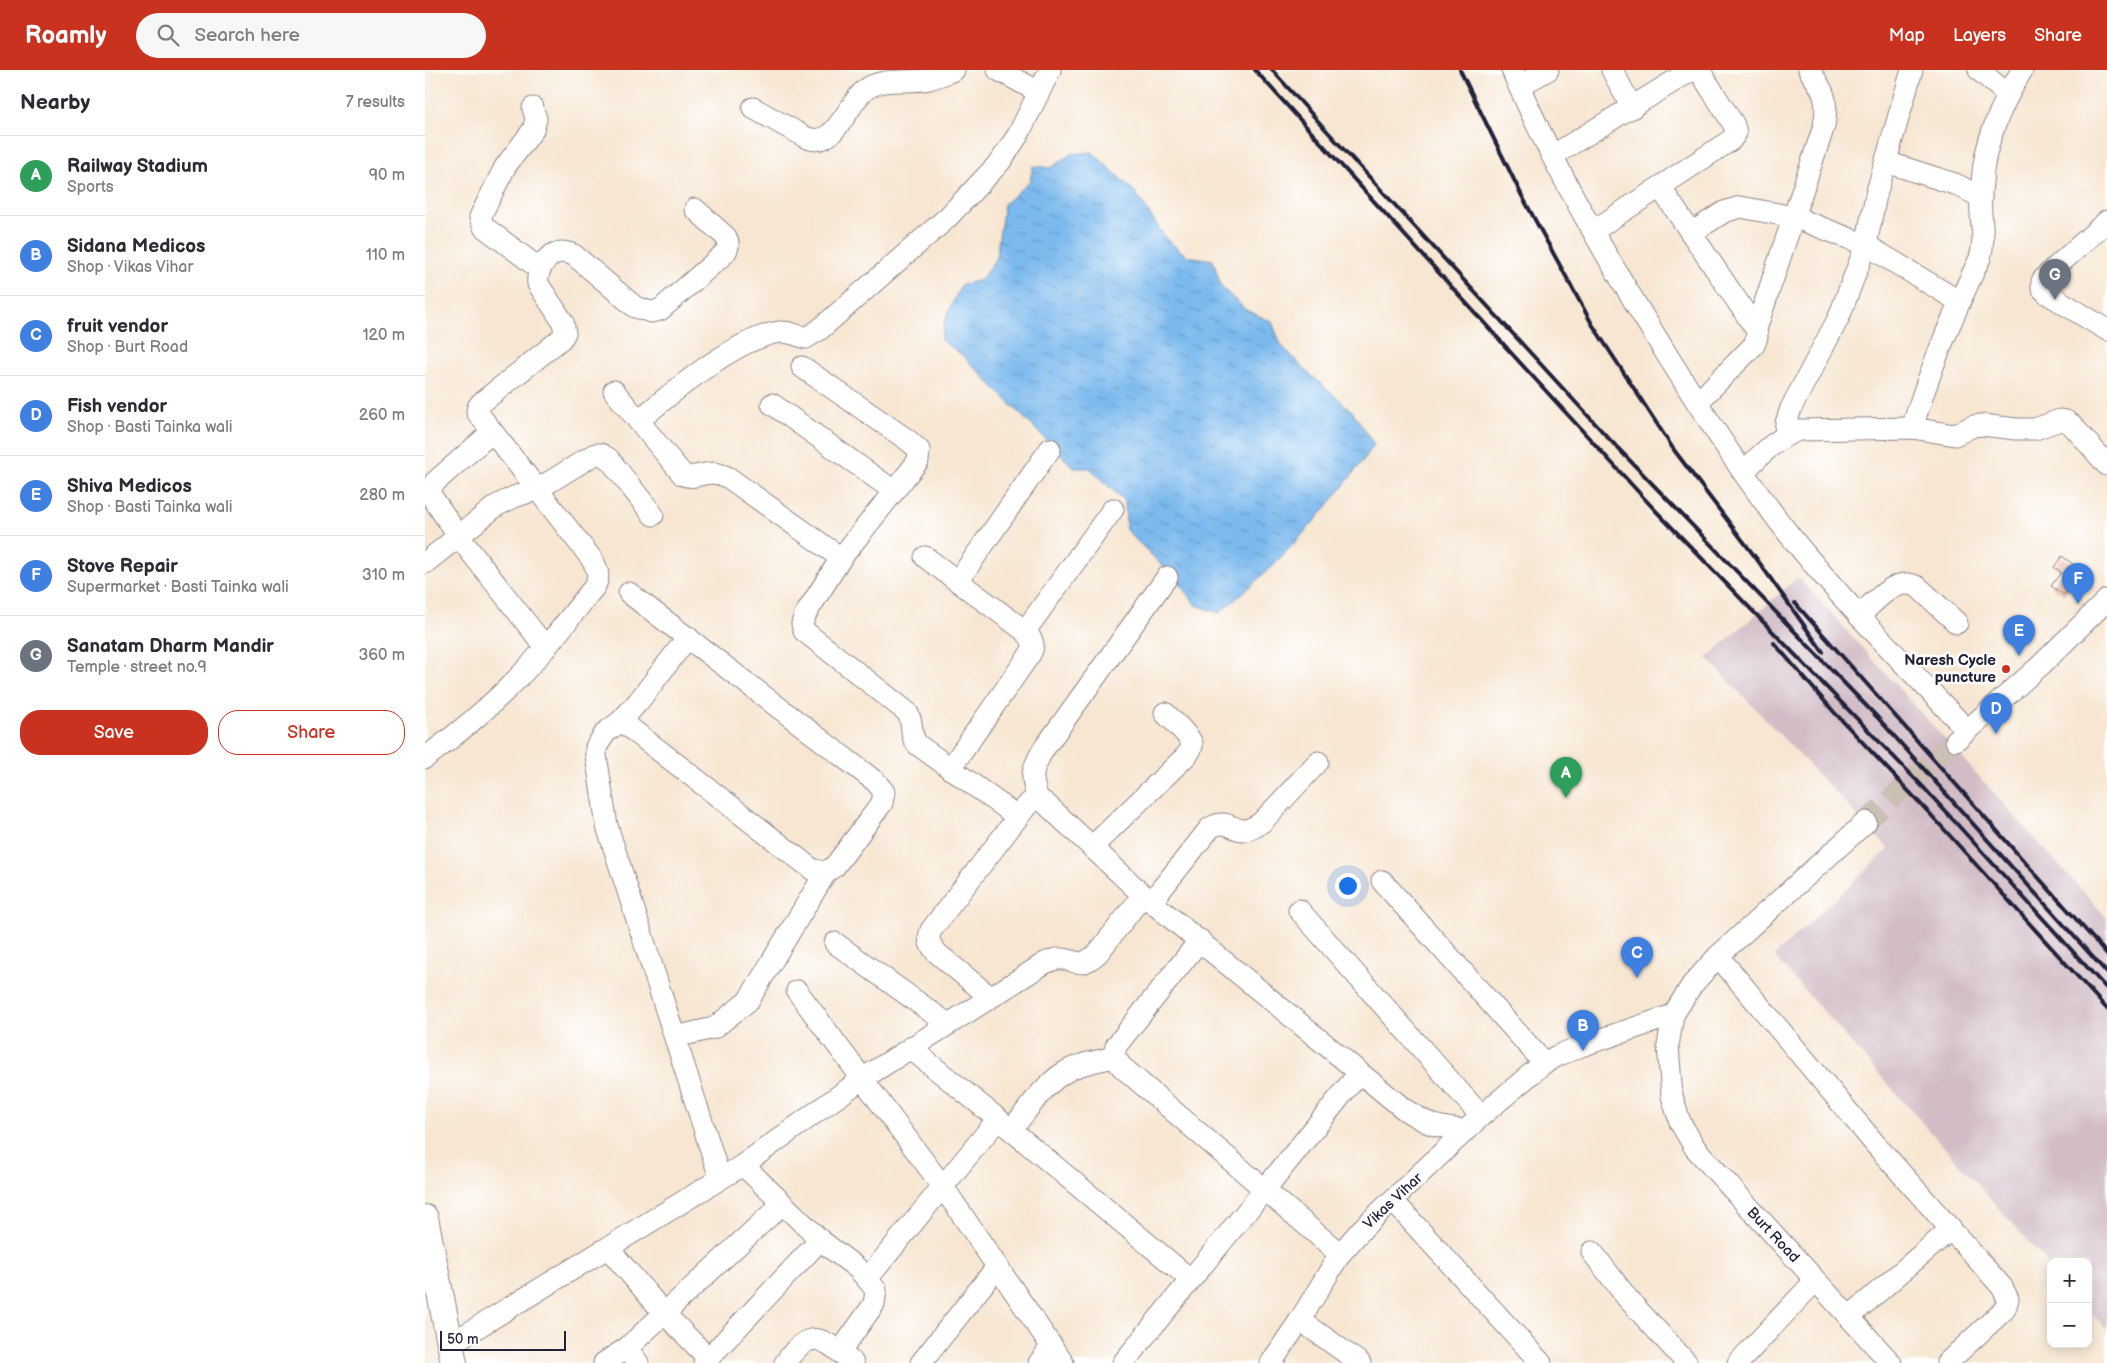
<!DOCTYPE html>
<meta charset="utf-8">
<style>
body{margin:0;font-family:"Balsamiq Sans",sans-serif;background:#f7f7f7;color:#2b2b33}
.controls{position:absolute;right:15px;bottom:15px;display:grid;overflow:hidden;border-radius:10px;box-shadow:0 2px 12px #0003}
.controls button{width:45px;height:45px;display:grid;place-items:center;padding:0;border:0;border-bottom:1px solid #e1e1e2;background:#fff;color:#2b2b33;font:25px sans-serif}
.scale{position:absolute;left:15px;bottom:12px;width:126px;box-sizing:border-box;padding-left:5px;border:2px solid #22223b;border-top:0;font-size:14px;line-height:18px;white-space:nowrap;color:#22223b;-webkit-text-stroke:4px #fff;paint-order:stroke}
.you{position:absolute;left:922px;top:815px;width:18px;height:18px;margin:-12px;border:4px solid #fff;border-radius:50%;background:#1a73e8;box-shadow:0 0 0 8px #1a73e833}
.badge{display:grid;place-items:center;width:32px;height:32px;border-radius:50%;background:#c8321e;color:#fff;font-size:16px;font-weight:700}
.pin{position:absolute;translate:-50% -41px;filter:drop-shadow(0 1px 2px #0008)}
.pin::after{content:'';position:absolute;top:26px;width:18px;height:15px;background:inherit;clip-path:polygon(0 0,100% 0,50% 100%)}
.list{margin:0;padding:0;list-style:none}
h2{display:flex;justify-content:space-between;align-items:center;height:65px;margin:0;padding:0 20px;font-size:21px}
h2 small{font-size:16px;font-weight:400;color:#7c7c81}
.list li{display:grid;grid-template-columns:32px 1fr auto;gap:15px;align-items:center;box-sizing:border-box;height:80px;padding:0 20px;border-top:1px solid #e1e1e2}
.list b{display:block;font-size:19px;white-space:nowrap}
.list p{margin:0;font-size:16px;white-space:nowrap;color:#7c7c81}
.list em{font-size:16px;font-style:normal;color:#7c7c81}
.actions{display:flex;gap:10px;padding:15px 20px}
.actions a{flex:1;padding:11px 0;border:1px solid #c8321e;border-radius:20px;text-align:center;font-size:18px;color:#c8321e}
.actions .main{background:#c8321e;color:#fff}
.icon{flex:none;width:28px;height:28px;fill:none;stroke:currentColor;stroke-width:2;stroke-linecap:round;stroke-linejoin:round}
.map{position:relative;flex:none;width:1682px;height:1293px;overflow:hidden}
header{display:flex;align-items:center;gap:30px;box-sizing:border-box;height:70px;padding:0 25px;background:#c8321e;color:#fff}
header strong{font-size:24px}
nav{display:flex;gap:28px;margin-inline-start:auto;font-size:18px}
.search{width:350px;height:45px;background:#f7f7f7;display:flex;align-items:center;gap:12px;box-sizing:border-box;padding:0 18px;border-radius:28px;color:#7c7c81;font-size:19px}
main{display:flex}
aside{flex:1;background:#fff}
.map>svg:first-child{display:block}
.railway{fill:#d2bdc6}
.water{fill:url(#water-ripples);stroke:#4e6e94}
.building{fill:url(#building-hatch)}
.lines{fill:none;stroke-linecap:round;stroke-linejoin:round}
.minor-tunnel{stroke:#ccbfb3;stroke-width:21;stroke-dasharray:21 11;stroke-linecap:butt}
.minor-casing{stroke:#8c8486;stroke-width:23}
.major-casing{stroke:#8c8486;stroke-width:28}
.minor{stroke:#fff;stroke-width:21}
.major{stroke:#fff;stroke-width:26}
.rail{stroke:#22223b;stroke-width:4}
.poi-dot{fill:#c8321e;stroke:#fff;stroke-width:2}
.labels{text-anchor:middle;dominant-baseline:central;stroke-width:5;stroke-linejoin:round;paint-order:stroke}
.poi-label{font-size:15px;font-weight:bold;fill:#22223b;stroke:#fff;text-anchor:end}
.street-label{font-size:15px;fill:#22223b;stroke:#fff}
</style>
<header>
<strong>Roamly</strong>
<div class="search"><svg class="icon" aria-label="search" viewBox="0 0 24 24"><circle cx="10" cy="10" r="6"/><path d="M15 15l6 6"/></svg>Search here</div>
<nav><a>Map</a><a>Layers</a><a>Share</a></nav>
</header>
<main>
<aside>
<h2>Nearby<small>7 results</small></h2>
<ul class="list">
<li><span class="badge" style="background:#2e9e5b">A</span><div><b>Railway Stadium</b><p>Sports</p></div><em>90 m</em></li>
<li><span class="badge" style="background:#3f7fe0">B</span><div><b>Sidana Medicos</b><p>Shop · Vikas Vihar</p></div><em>110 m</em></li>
<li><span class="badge" style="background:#3f7fe0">C</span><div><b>fruit vendor</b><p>Shop · Burt Road</p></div><em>120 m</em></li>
<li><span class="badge" style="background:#3f7fe0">D</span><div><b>Fish vendor</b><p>Shop · Basti Tainka wali</p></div><em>260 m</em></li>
<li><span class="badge" style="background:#3f7fe0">E</span><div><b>Shiva Medicos</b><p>Shop · Basti Tainka wali</p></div><em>280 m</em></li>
<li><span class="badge" style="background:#3f7fe0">F</span><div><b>Stove Repair</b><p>Supermarket · Basti Tainka wali</p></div><em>310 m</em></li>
<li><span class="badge" style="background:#6b7280">G</span><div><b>Sanatam Dharm Mandir</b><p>Temple · street no.9</p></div><em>360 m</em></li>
</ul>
<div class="actions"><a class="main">Save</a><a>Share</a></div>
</aside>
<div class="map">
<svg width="1682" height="1293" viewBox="0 0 1682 1293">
<defs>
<pattern id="water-ripples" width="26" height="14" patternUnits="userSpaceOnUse" patternTransform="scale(1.25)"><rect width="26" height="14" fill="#7bb9ee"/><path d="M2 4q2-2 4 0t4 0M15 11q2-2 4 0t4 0" fill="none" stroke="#6496c2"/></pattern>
<pattern id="building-hatch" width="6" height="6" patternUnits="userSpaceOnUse" patternTransform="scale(1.25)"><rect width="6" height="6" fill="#eba688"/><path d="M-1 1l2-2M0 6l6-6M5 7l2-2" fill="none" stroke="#be8770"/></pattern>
</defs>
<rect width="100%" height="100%" fill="#fff"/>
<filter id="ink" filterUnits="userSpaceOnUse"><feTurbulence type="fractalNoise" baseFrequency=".02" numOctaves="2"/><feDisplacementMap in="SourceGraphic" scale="10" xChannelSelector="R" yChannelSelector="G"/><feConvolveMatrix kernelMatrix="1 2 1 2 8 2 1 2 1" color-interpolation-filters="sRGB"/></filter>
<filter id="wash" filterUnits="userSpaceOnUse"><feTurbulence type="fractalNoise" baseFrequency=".0096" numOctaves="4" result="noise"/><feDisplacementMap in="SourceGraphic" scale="20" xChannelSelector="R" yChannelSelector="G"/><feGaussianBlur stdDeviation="1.12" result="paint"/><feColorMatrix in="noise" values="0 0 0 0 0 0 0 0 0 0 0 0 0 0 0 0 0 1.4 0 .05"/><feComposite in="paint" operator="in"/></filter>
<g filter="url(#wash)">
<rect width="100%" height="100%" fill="#f7e6d1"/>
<path class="railway" d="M1373,507l309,341v412l-19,-21v-47h-37v5l-277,-311 115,-107 -182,-191z"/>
<path class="water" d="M667,82l43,40 31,47 21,17 26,4 8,27 25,23 26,12 9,23 23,24 49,43 21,33c-42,60 -97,122 -155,168l-23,-8 -21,-27 -49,-48 -1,-28 -35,-34h-16l-114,-115 -19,-13 5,-23 15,-32 20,-5 15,-22 8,-54 26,-23 3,-15 18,2 20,-14z"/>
<g id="blocks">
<path class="building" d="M1637,486l29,22 -9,12 -9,-7 -9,12 -13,-9 10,-14 -7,-5z"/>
</g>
</g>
<g filter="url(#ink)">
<use href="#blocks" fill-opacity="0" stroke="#8c8486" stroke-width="1"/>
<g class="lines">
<path class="minor-tunnel" d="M1441,752l90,-82"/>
<defs>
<g id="minor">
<path d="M573,0l41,22"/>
<path d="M1087,0c43,101 99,195 157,288 42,67 85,135 136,196 51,61 107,118 162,176"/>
<path d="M1187,0l20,38"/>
<path d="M1554,0l29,25"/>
<path d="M1094,16l29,-16"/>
<path d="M108,38l3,11 -3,11 -28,37 -25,50 4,10 56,42"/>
<path d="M328,38l52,29c30,14 41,-32 60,-47 18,-14 42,-6 64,-11 8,-2 17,-6 25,-9"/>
<path d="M1127,86l140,-86"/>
<path d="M1461,92l69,22 26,13"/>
<path d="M1235,117l96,142 1,8 -3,8 -57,58"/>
<path d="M1682,151l-61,55 -4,5v7l6,6 59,36"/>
<path d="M1168,161l138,-91 5,-7 -2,-8 -35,-55"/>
<path d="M1266,163l33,-21 16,-5 54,10 72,28 94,57"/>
<path d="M1331,259l68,-203c5,-27 0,-35 -15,-56"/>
<path d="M377,297l107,74 10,9 -1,11 -77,97"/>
<path d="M189,321l69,84c16,6 23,-9 46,3l112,80 -36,57 -3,9 2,7 103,81c8,12 1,23 11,33l100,72 11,-14 9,-4 7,4 98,92 261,214c23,15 33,19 61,21"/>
<path d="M347,334l122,87"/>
<path d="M213,351c35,-29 97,-83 142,-89 10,-1 17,4 26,6l13,-8 128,-112 53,-56 18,-27 32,-65"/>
<path d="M1487,358c18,-59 41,-114 68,-170 5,-18 2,-27 1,-45 -1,-10 0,-21 1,-31 2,-40 20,-78 40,-112"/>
<path d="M67,362l-57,50 -5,8v4l29,43 87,111"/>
<path d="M1360,364l1,-11 5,-15 48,-91 27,-72 10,-50 36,-125"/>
<path d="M1318,402c18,-17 33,-34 56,-42l113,-2 43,7 18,-9 9,-1 34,4h19l25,-9 6,1 6,4 35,40"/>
<path d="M500,487l100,74c7,8 11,13 5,23l-80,115"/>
<path d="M0,493l71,-57 18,-9 24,-8 57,-35h6l8,5 44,56"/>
<path d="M533,511l92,-132"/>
<path d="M1434,546c16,-14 36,-41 59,-29l39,36"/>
<path d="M600,561l88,-122"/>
<path d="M263,567l-50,65 -17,19 -15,11 -10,15v8l11,71 113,352"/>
<path d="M196,651l192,149 13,2 9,-6 47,-63 2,-11 -8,-10 -247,-189"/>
<path d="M1531,670l85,-75 66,-65"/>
<path d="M0,688c42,-31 88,-71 122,-112 16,-19 32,-40 48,-60 5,-11 3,-17 -4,-28l-114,-146 1,-5 3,-4 80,-64 4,-6 -2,-11 -25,-38c-2,-14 9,-31 24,-32 4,0 8,2 12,3l61,52 16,5 9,-2 64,-56c5,-6 6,-10 2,-17l-31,-28"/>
<path d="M613,729c-8,-23 -7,-28 5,-49l124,-173"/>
<path d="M1441,752l-148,134 -26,29 -19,30 -5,31 4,50 8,26 15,26 196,215"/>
<path d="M668,776l94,-91c2,-3 6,-7 5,-11 -2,-8 -21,-25 -27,-31"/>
<path d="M957,811l162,182"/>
<path d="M727,831l58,-73c23,-14 24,15 52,-6l56,-60"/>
<path d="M874,840l182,206"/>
<path d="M775,870l-84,106 -2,11 8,10 218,187"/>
<path d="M410,873l113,81"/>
<path d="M1293,886l158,189 126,142 6,12 -3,10 -58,54"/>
<path d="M372,921l146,196 120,176"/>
<path d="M565,927l-53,-44c-7,-8 -10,-13 -6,-23l87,-113"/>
<path d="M250,967l39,-9 34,-27 78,-129"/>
<path d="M485,978l88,71"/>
<path d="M587,1059c15,-18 30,-42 50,-55 15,-10 35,-13 52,-17"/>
<path d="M968,1131l148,162"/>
<path d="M395,1170l37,28 10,11 131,-160 192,160"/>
<path d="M183,1178l56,65 45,46"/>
<path d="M1167,1182l36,47 59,64"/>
<path d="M1424,1247l102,-88"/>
<path d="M875,1250l60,43"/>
<path d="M25,1274l293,-179 119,-86 183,-116c3,-1 7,-3 11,-4 20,-3 19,14 42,-6l45,-58"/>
<path d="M415,1282l34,-48 2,-14 -9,-11"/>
<path d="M179,1293l23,-15"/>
<path d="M213,1293l-11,-15 155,-144"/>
<path d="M279,1293l116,-123 -77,-75"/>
<path d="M360,1293c26,-37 38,-25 68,0"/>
<path d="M496,1293l76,-96"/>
<path d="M614,1293l13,-17"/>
<path d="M698,1293c78,-97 158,-192 236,-290"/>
<path d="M846,1293l29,-43 40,-66 24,-27 117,-111 63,-53 13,-7 24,-10 92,-31"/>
<path d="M1313,1293l77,-82"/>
</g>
<path id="major" d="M0,1148l29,145"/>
</defs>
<use href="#minor" class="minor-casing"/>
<use href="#major" class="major-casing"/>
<use href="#minor" class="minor"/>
<use href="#major" class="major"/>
<g class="rail">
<path d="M830,0l252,278"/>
<path d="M847,0l83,92"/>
<path d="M1035,0l62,126 70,128 82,126 82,108 67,94"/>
<path d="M926,87l261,285 266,276 229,255"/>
<path d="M1078,274l151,165 271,280 182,200"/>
<path d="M1370,533l267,301"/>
<path d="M1349,573l60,69 98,104 175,193"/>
<path d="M1633,829l49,55"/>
</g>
</g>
</g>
<circle class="poi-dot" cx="1581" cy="599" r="5"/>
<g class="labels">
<g class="poi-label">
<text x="1571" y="590">Naresh Cycle<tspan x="1571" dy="17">puncture</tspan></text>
</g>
<g class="street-label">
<text transform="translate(968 1131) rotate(-43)">Vikas Vihar</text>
<text transform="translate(1348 1165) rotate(47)">Burt Road</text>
</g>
</g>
</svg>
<div class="controls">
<button>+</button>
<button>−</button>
</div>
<div class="scale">50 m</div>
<div class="you"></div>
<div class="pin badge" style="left:1141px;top:728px;background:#2e9e5b">A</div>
<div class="pin badge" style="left:1158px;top:981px;background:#3f7fe0">B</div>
<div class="pin badge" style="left:1212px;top:908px;background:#3f7fe0">C</div>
<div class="pin badge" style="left:1571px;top:664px;background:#3f7fe0">D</div>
<div class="pin badge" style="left:1594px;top:586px;background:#3f7fe0">E</div>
<div class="pin badge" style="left:1653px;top:534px;background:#3f7fe0">F</div>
<div class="pin badge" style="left:1630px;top:230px;background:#6b7280">G</div>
</div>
</main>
